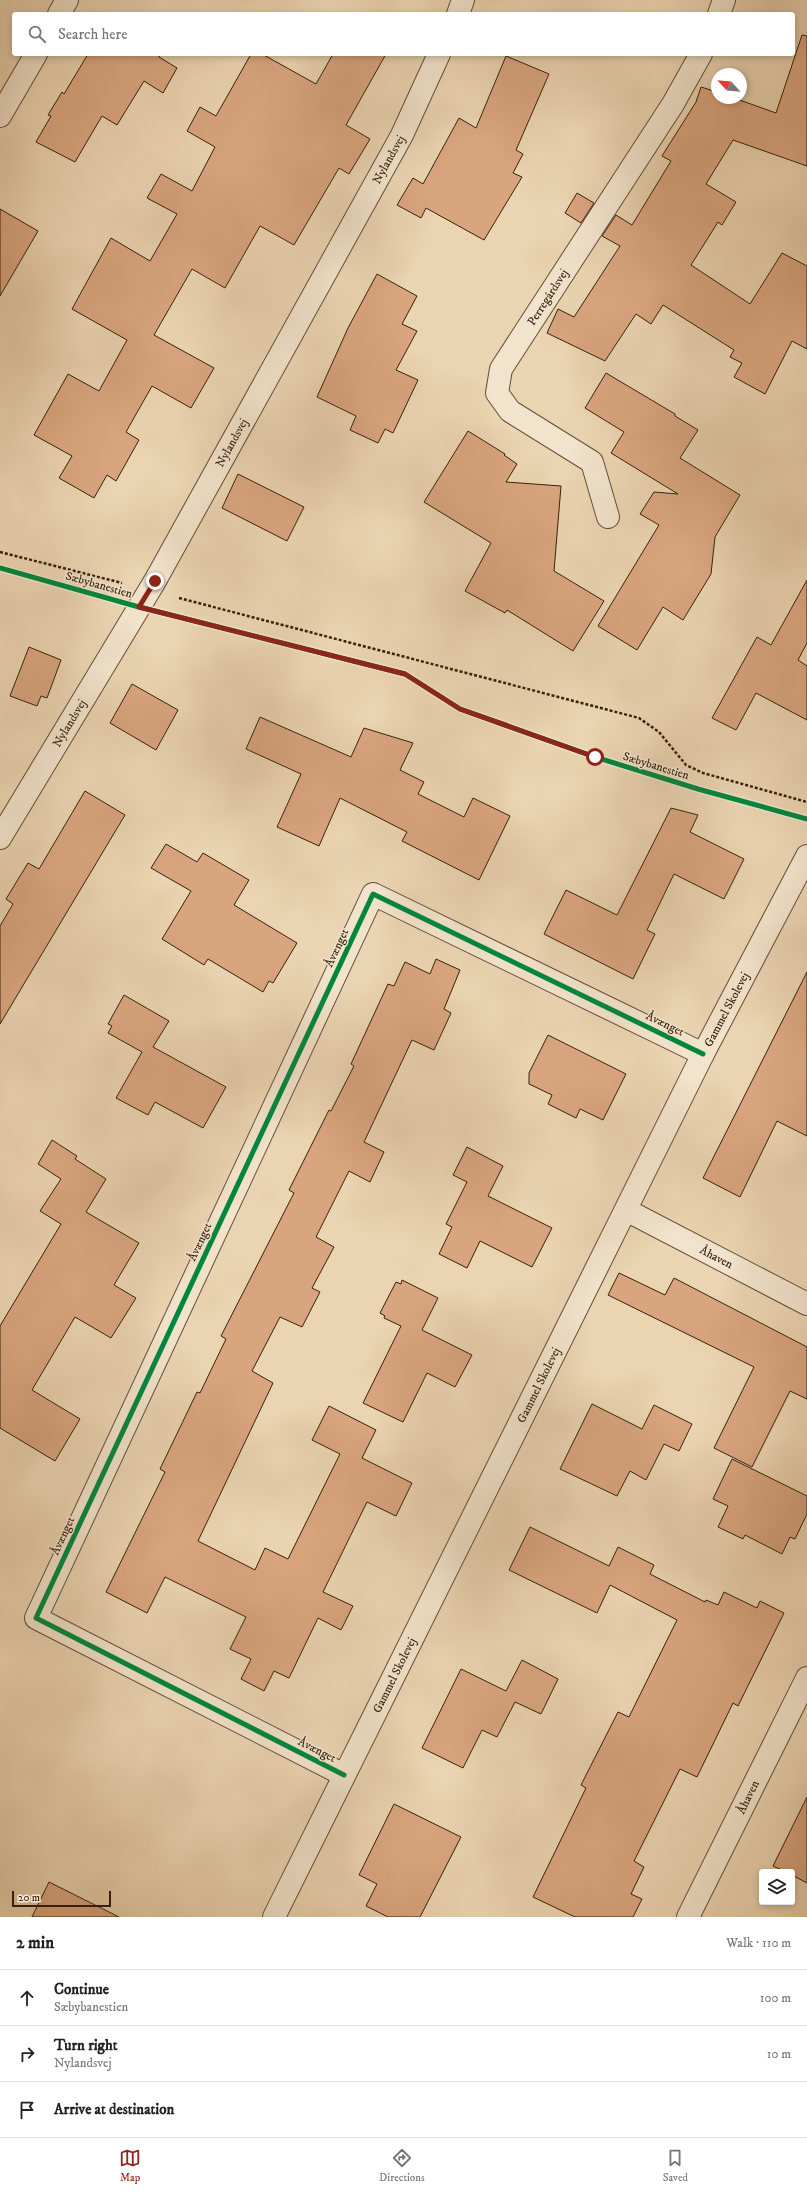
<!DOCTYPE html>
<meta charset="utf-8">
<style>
body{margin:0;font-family:"IM FELL DW Pica",serif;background:#f2f2f2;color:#222}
.controls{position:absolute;right:12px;bottom:12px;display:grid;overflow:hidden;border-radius:4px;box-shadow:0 2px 6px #0003}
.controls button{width:36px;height:36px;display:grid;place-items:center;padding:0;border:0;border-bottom:1px solid #e0e0e0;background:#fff;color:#222;font:20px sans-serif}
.compass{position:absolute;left:711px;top:68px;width:36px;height:36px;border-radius:50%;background:#fff;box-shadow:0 2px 6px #0003;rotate:296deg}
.scale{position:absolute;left:12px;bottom:10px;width:99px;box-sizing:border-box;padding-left:4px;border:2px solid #36200e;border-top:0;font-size:11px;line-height:14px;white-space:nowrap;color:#36200e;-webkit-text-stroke:3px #f2e3cc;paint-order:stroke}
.stop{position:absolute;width:12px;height:12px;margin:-9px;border:3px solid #8f2418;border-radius:50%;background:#fff}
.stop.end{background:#8f2418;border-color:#fff;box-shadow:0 1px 4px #0008}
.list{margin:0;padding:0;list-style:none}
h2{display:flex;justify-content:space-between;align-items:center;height:52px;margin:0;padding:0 16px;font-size:17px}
h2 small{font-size:13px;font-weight:400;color:#767676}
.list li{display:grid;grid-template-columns:26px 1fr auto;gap:12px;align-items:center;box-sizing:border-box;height:56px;padding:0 16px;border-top:1px solid #e0e0e0}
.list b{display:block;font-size:15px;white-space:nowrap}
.list p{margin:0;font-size:13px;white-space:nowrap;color:#767676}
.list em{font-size:13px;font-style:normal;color:#767676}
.icon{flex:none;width:22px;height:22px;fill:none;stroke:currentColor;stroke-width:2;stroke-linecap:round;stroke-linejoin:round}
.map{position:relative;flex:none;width:807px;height:1917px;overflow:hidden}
.search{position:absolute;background:#fff;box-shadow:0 2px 6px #0003;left:12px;right:12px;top:12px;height:44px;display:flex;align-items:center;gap:10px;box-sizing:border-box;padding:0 14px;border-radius:4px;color:#767676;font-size:15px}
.sheet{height:220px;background:#fff}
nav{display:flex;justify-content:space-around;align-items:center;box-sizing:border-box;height:56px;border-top:1px solid #e0e0e0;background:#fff;font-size:11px;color:#767676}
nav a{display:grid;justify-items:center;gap:2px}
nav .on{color:#8f2418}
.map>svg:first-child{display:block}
.building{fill:#d9a57f;stroke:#36200e}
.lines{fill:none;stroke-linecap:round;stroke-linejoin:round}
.street-casing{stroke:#634d37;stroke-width:24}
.path{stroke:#36200e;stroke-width:2.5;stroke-dasharray:3 2;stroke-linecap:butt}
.street{stroke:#f2e3cc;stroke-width:22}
.cycleway-casing{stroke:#f2e3cc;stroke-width:8}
.cycleway{stroke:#00873e;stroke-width:5}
.route{stroke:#8f2418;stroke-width:5}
.labels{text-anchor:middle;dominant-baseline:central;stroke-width:3;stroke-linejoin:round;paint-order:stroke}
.street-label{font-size:12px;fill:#36200e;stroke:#f2e3cc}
</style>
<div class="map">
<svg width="807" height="1917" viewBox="0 0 807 1917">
<rect width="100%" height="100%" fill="#ebd4b1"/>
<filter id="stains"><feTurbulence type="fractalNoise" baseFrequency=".005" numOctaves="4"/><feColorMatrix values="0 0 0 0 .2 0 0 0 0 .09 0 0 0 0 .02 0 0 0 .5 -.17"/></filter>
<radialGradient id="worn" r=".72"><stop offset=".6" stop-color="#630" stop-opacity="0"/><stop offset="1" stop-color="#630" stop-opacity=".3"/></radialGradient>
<g class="building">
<path d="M802,35l5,1v130l-74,-26 -27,44 30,18 -14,23 -4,-3 -27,43 59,39 32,-51 25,13v83l-15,-8 -27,53 -31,-17 8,-14 -12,-6 4,-7 -71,-45 -12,19 -15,-10 -31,47 -58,-28 11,-24 16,8 46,-71 -18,-10 14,-21 16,10 39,-64 -9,-5 34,-54 5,-15 16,5v6h17l42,15z"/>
<path d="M88,54h72l-1,3 18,11 -14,25 -19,-12 -27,44 -15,-9 -27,46 -39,-20 15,-26 -3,-1 14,-23 2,2z"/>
<path d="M251,54h11l54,30 17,-30h53l-40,71 24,14 -21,35 -10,-6 -45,77 -34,-19 -35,62 -33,-19 -38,66 60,33 -23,40 -39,-22 -26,46 13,8 -23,41 -9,-6 -13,23 -35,-20 13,-22 -38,-21 34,-61 31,17 28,-51 -55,-31 39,-71 39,23 27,-47 -30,-16 14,-24 31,17 23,-44 -28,-16 13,-24 16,9z"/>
<path d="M506,56l43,18 -33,76 7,4 -10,19 9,4 -38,63 -58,-32 -5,10 -24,-13 16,-27 10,6 36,-66 17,10z"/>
<path d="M577,193l17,10 -13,20 -16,-10z"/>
<path d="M0,209l38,22 -38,65z"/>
<path d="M377,274l40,22 -15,28 15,7 -21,39 22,10 -25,53 -8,-4 -7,14 -28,-13 6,-14 -39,-19 31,-69z"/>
<path d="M606,373l69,41v2l23,14 -18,28 60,37 -25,42 -4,37 -28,46 -20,-13 -26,43 -39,-24 61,-101 -19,-11 14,-22 24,2 -67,-41 13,-21 -39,-24z"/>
<path d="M468,431l37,23 -1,1 13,9 -11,18 55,4 -7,85 50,30 -31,50 -66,-41 -2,3 -40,-22 26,-48 -67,-41z"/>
<path d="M238,474l66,33 -17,34 -65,-33z"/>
<path d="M807,580v63l-9,17 9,6v54l-51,-27 -20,37 -24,-12 45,-81 14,8z"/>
<path d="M29,647l32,13 -14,38 -6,-2 -4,10 -27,-10z"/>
<path d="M132,684l46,26 -22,40 -46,-27z"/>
<path d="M260,717l91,40 13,-29 49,15 -13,27 24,12 -6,12 46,23 9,-19 37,18 -31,64 -77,-39 5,-9 -67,-34 -21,48 -42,-19 24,-53 -55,-25z"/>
<path d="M85,791l40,24 -125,209v-98l13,-22 -7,-5 22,-36 11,6z"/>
<path d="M671,808l27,7 -8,17 54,27 -20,40 -50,-25 -27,56 8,4 -22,45 -89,-45 22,-44 51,25z"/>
<path d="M166,844l31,18 6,-9 46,27 -15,25 63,38 -24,40 -4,-2 -6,11 -55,-33 -4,6 -42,-26 29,-48 -40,-23z"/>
<path d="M436,959l24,11 -16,39 7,4 -17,37 -22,-10 -48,102 20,10 -14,30 -21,-11 -33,66 18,10 -22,41 8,4 -18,35 -22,-10 -28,54 21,12 -75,158 57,29 10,-22 23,11 52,-105 -28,-14 17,-34 47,24 -14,28 50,25 -16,33 -29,-14 -44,90 30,14 -12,24 -23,-12 -29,60 -15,-7 -10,20 -23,-12 10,-20 -21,-10 16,-32 -81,-40 -18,36 -41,-21 59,-120 -5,-3 37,-77 3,1 26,-54 -5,-3 73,-143 -5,-3 40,-80 2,1 23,-45 -3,-2 37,-80 6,2 11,-24 25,12z"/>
<path d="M807,972v164l-30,-15 -37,76 -37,-19z"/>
<path d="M124,995l45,26 -16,26 73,40 -23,41 -48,-26 -7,13 -32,-17 26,-46 -34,-19 4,-7 -4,-2z"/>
<path d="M548,1035l78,39 -23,46 -23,-11 -4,9 -28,-14 4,-9 -23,-11v-11z"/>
<path d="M52,1140l25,16 -2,3 31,20 -20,33 53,31 -25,42 22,13 -25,40 -36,-21 -43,73 48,29 -25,42 -55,-33v-102l61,-102 -21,-13 21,-32 -23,-15z"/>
<path d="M467,1147l36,19 -15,30 64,32 -20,39 -52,-26 -13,27 -28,-14 13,-27 -6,-3 21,-42 -14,-7z"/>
<path d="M619,1273l46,22 9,-17 133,69v52l-17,-8 -38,76 -38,-19 40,-81 -146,-72z"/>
<path d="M402,1280l36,18 -16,32 50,25 -17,32 -28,-14 -24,49 -40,-19 38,-77 -17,-8 1,-2 -5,-3 16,-31 5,2z"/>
<path d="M592,1404l50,25 12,-24 38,19 -13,27 -15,-7 -18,36 -16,-9 -13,25 -57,-27z"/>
<path d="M732,1459l75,37v18l-12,25 -5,-2 -8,17 -37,-19 -2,4 -25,-12 10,-21 -15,-7z"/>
<path d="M530,1527l79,39 9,-19 36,18 -4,9 55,28 1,-2 12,5 6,-13 33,16 3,-7 24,12 -46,93 -5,-3 -36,74 -17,-8 -46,92 10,6 -13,27 11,5 -9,18h-58l-42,-20 53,-109 -5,-3 37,-73 11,5 48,-97 -67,-35 -13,28 -88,-43z"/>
<path d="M522,1660l36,19 -17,35 -26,-12 -18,35 -15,-7 -19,38 -41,-20 39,-79 45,22z"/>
<path d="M807,1797v86l-15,-8v-3h-6l-13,-6z"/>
<path d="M394,1804l67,33 -41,80h-32l-22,-11 11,-22 -18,-9z"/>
<path d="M49,1882l70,35h-87z"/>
</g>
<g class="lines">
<defs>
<g id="street">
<path d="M59,14l8,-14"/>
<path d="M458,14l5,-14"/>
<path d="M719,14l5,-14"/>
<path d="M0,116l36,-62"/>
<path id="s1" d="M608,517l-16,-55 -82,-51 -13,-18 4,-24 172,-265 28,-50"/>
<path id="s2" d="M0,838l155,-257 247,-446 37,-81"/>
<path id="s3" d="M626,1210l181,94"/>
<path d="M344,1775l-308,-157 337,-724 330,160"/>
<path id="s4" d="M274,1917l429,-863 104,-198"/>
<path id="s5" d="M688,1917l119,-239"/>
</g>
</defs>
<use href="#street" class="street-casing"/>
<g class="path">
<path d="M0,552l122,31"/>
<path d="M179,598l460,120 20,14 27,33 17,8 104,29"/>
</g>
<use href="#street" class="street"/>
<defs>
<g id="cycleway">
<path d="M0,568l139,39 266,67 55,35 135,48 103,32 109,30"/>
<path d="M344,1775l-308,-157 337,-724 330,160"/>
</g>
</defs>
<use href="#cycleway" class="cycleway-casing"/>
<use href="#cycleway" class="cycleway"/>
</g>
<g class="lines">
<path class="route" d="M155,581l-16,26 266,67 55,35 135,48"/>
</g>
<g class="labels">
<g class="street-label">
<text stroke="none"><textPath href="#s2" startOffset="782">Nylandsvej</textPath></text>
<text stroke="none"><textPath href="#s1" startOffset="286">Perregårdsvej</textPath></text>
<text stroke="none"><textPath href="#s2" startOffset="458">Nylandsvej</textPath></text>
<text transform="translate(99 585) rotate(16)">Sæbybanestien</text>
<text stroke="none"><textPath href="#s2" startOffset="134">Nylandsvej</textPath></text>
<text transform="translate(656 766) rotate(17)">Sæbybanestien</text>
<text transform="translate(337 948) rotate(-65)">Åvænget</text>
<text stroke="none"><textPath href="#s4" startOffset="1014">Gammel Skolevej</textPath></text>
<text transform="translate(665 1024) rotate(26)">Åvænget</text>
<text transform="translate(200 1242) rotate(-65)">Åvænget</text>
<text stroke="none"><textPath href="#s3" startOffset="102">Åhaven</textPath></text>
<text stroke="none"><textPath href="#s4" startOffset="594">Gammel Skolevej</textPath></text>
<text transform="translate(63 1536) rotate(-65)">Åvænget</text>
<text stroke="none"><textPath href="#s4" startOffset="270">Gammel Skolevej</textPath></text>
<text transform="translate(317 1750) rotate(27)">Åvænget</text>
<text stroke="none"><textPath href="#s5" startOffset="134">Åhaven</textPath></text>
</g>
</g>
<rect width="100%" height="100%" filter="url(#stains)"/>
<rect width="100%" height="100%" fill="url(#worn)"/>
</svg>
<div class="controls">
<button><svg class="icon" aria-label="layers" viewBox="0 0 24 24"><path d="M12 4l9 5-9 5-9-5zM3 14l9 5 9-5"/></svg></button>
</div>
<svg class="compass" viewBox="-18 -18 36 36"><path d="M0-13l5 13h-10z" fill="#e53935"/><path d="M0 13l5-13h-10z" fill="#767676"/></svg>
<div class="scale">20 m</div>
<div class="stop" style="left:595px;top:757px"></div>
<div class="stop end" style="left:155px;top:581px"></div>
<div class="search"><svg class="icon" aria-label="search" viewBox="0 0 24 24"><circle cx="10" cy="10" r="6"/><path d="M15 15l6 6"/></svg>Search here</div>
</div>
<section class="sheet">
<h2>2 min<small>Walk · 110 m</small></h2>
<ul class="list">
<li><svg class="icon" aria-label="ahead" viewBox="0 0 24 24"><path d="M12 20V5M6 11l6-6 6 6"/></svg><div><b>Continue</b><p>Sæbybanestien</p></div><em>100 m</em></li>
<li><svg class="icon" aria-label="right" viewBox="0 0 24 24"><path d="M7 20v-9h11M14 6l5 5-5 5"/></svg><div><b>Turn right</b><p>Nylandsvej</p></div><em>10 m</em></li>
<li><svg class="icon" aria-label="arrive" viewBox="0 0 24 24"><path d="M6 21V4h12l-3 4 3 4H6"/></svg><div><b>Arrive at destination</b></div></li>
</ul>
</section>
<nav>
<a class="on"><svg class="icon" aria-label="map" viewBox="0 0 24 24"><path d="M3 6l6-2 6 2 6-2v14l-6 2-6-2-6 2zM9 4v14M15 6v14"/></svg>Map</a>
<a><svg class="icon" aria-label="directions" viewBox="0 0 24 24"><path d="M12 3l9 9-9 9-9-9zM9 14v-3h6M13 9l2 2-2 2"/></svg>Directions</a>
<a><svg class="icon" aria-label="saved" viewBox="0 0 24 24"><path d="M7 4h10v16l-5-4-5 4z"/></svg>Saved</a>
</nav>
